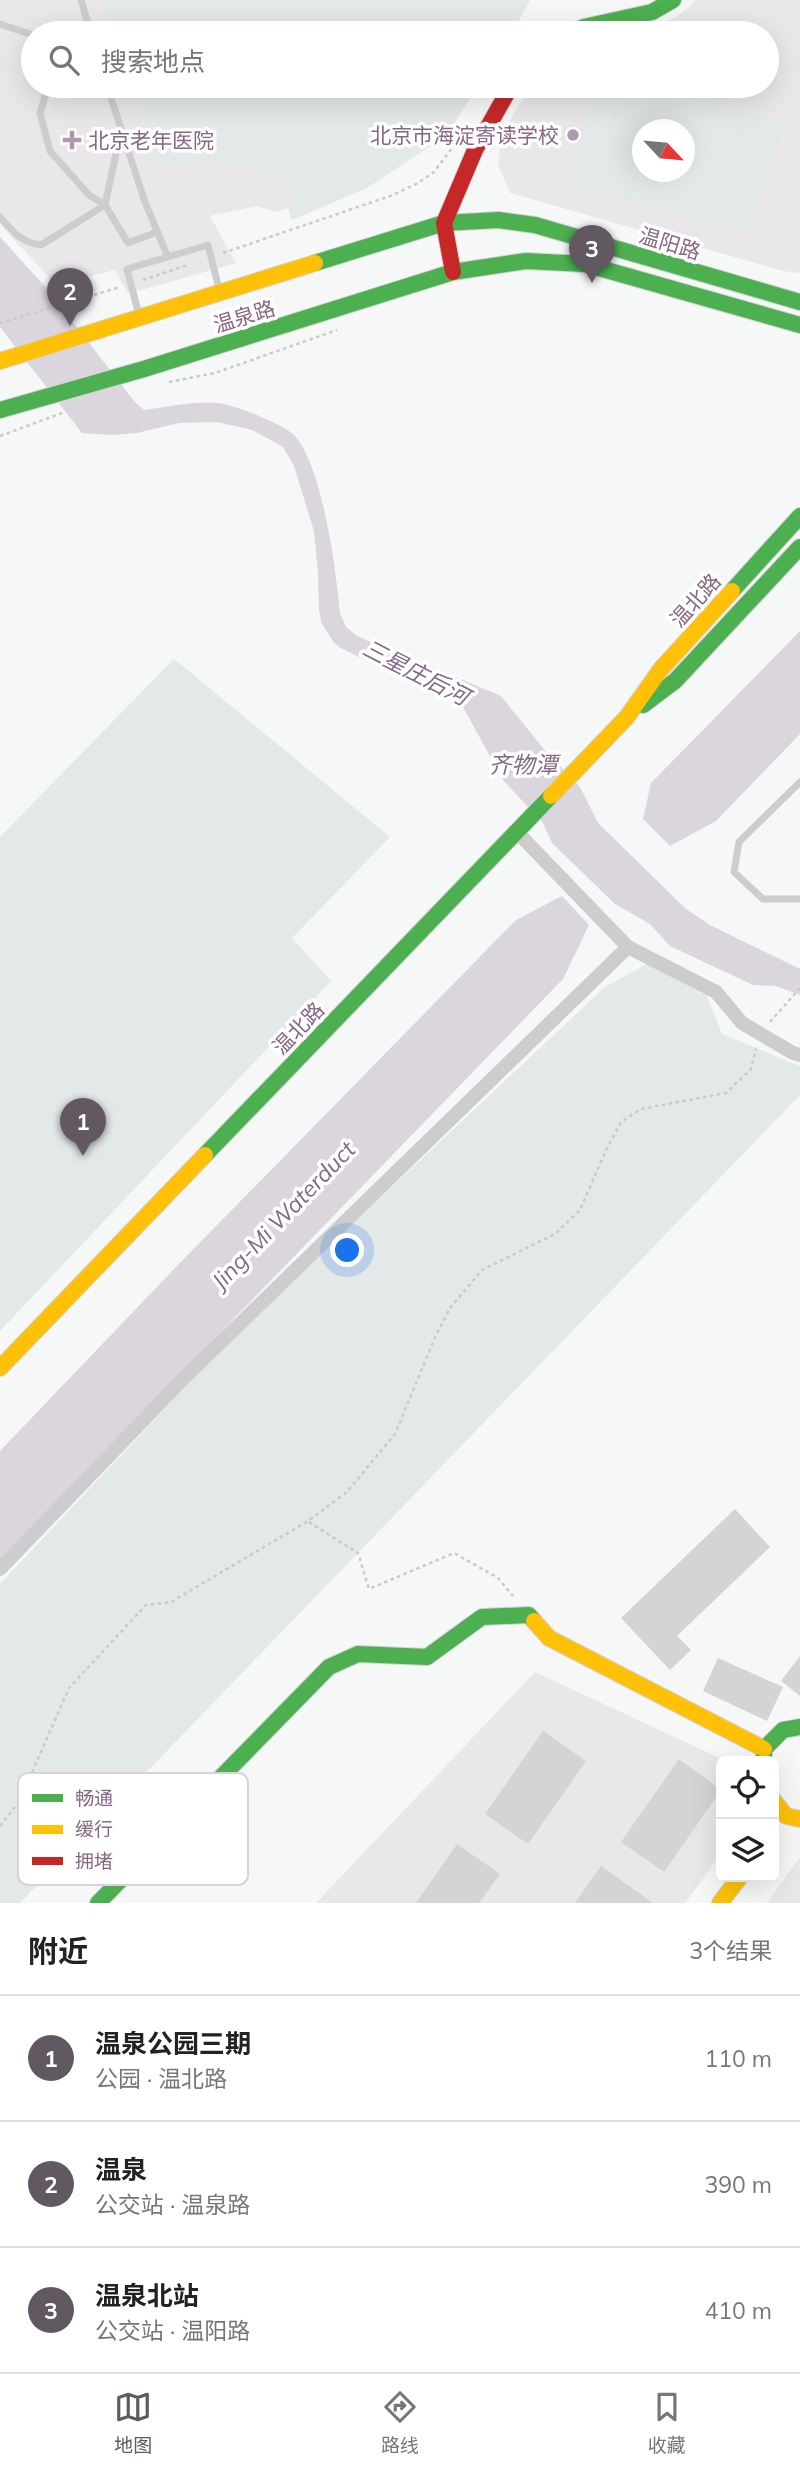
<!DOCTYPE html>
<html lang="zh">
<meta charset="utf-8">
<style>
body{margin:0;font-family:Mulish,"Noto Sans SC",sans-serif;background:#f6f6f6;color:#222}
.controls{position:absolute;right:21px;bottom:21px;display:grid;overflow:hidden;border-radius:10px;box-shadow:0 7px 28px #0002}
.controls button{width:63px;height:63px;display:grid;place-items:center;padding:0;border:0;border-bottom:2px solid #e0e0e0;background:#fff;color:#222;font:35px sans-serif}
.compass{position:absolute;left:632px;top:119px;width:63px;height:63px;border-radius:50%;background:#fff;box-shadow:0 7px 28px #0002;rotate:116deg}
.you{position:absolute;left:348px;top:1251px;width:24px;height:24px;margin:-18px;border:5px solid #fff;border-radius:50%;background:#1a73e8;box-shadow:0 0 0 10px #1a73e833}
.badge{display:grid;place-items:center;width:46px;height:46px;border-radius:50%;background:#615861;color:#fff;font-size:23px;font-weight:700}
.pin{position:absolute;translate:-50% -58px;filter:drop-shadow(0 2px 4px #0008)}
.pin::after{content:'';position:absolute;top:37px;width:24px;height:21px;background:inherit;clip-path:polygon(0 0,100% 0,50% 100%)}
.list{margin:0;padding:0;list-style:none}
h2{display:flex;justify-content:space-between;align-items:center;height:91px;margin:0;padding:0 28px;font-size:30px}
h2 small{font-size:23px;font-weight:400;color:#767676}
.list li{display:grid;grid-template-columns:46px 1fr auto;gap:21px;align-items:center;box-sizing:border-box;height:126px;padding:0 28px;border-top:2px solid #e0e0e0}
.list b{display:block;font-size:26px;white-space:nowrap}
.list p{margin:0;font-size:23px;white-space:nowrap;color:#767676}
.list em{font-size:23px;font-style:normal;color:#767676}
.icon{flex:none;width:38px;height:38px;fill:none;stroke:currentColor;stroke-width:2;stroke-linecap:round;stroke-linejoin:round}
.map{position:relative;flex:none;width:800px;height:1903px;overflow:hidden}
.search{position:absolute;background:#fff;box-shadow:0 7px 28px #0002;left:21px;right:21px;top:21px;height:77px;display:flex;align-items:center;gap:18px;box-sizing:border-box;padding:0 24px;border-radius:38px;color:#767676;font-size:26px}
.sheet{height:469px;background:#fff}
nav{display:flex;justify-content:space-around;align-items:center;box-sizing:border-box;height:98px;border-top:2px solid #e0e0e0;background:#fff;font-size:19px;color:#767676}
nav a{display:grid;justify-items:center;gap:4px}
nav .on{color:#615861}
.map>svg:first-child{display:block}
.built{fill:#e9e7ea;fill-rule:evenodd}
.green{fill:#e3e8e9;fill-rule:evenodd}
.water{fill:#dbd5de}
.building{fill:#d5d3d5}
.lines{fill:none;stroke-linecap:round;stroke-linejoin:round}
.fast-casing{stroke:#d5d3d5;stroke-width:18}
.slow-casing{stroke:#d5d3d5;stroke-width:18}
.jam-casing{stroke:#d5d3d5;stroke-width:18}
.path{stroke:#ccc9cc;stroke-width:2.5;stroke-dasharray:3.5 3.5;stroke-linecap:butt}
.lane{stroke:#ceccce;stroke-width:7}
.street{stroke:#ceccce;stroke-width:14}
.fast{stroke:#4caf50;stroke-width:16}
.slow{stroke:#ffc107;stroke-width:16}
.jam{stroke:#c62828;stroke-width:16}
.poi-dot{fill:#ae99ae;stroke:#fff;stroke-width:2.5}
.labels{text-anchor:middle;dominant-baseline:central;stroke-width:7;stroke-linejoin:round;paint-order:stroke}
.poi-label{font-size:21px;fill:#876786;stroke:#fff;text-anchor:end}
.street-label{font-size:21px;fill:#876786;stroke:#fff}
.water-label{font-size:23px;font-style:italic;fill:#846889;stroke:#fff}
.key{fill:#fff;stroke:#dbd1db;stroke-width:2}
.key-label{font-size:19px;fill:#876786}
</style>
<div class="map">
<svg width="800" height="1903" viewBox="0 0 800 1903">
<rect width="100%" height="100%" fill="#f6f7f7"/>
<g class="built">
<path d="M0,0h102l11,33h-80v53h98l12,30 4,54 40,-6 32,-1 29,4 28,11 21,13 -1,10 -8,7 -11,4 -20,-6 -47,10 26,47 -108,31 -13,-24 -60,14 -55,-60z"/>
<path d="M695,0h105v273l-17,-2 -273,-78 -12,-28 3,-24 13,-28 18,-27h235v-53h-131l30,-10 22,-15zM642,130h42v42h-42z"/>
<path d="M535,1672l191,89h-5v93l-36,49h-369z"/>
<path d="M800,1857v46h-33z"/>
</g>
<g class="green">
<path d="M102,0h428l-18,33h-399z"/>
<path d="M131,86h347l-32,50 -79,52 -75,32 -4,-12 8,-7 1,-10c-54,-33 -89,-30 -150,-21l-4,-54z"/>
<path d="M595,86h59l129,36 -33,113 -183,-52zM642,130h42v42h-42z"/>
<path d="M174,659l216,178 -98,101 39,43 -331,350v-494z"/>
<path d="M647,964l60,32 15,38 78,32v29l-780,808h-20v-319l236,-251 369,-346z"/>
</g>
<g class="water">
<path d="M0,237l48,53 86,111 10,9c24,-3 50,-9 74,-7 17,2 68,22 78,34 27,34 40,132 44,176l6,14 11,9 144,60 42,52 37,39 18,36 88,86 24,16 90,44v26l-24,-9 -23,-1 -83,-39 -20,-22 -35,-20 -63,-61 -9,-20 -40,-43 -40,-73 -27,-18 -65,-26 -30,-15 -7,-5 -13,-21 -2,-13 -1,-37 -4,-41 -20,-65 -11,-19 -31,-17 -35,-8 -38,1 -42,10 -24,2 -31,-2 -82,-106z"/>
<path d="M800,631v103l-84,87 -46,25 -27,-27 8,-36z"/>
<path d="M562,896l27,29 -26,54 -563,581v-109l177,-185 339,-346z"/>
</g>
<g class="building">
<path d="M735,1509l35,38 -93,89 14,14 -21,20 -49,-52z"/>
<path d="M800,1656v40l-19,-15z"/>
<path d="M718,1658l65,29 -16,34 -64,-30z"/>
<path d="M543,1731l43,30 -58,83 -43,-30z"/>
<path d="M679,1759l42,31 -57,82 -43,-30z"/>
<path d="M457,1844l43,30 -21,29h-63z"/>
<path d="M601,1866l52,37h-78z"/>
</g>
<g class="lines">
<defs>
<g id="fast">
<path d="M571,33l13,-6 68,-15 21,-12"/>
<path d="M315,263l129,-40 54,-3 37,5 265,77"/>
<path d="M0,410l144,-41 309,-97 73,-11 59,3 215,61"/>
<path d="M732,591l68,-75"/>
<path d="M643,705l32,-24 125,-134"/>
<path d="M205,1155l346,-359"/>
<path d="M764,1761v-12l19,-19 17,-3"/>
<path d="M98,1903l231,-236 29,-13 69,3 55,-40 47,-2 5,6"/>
</g>
<g id="slow">
<path d="M0,361l315,-98"/>
<path d="M551,796l76,-79 34,-48 71,-78"/>
<path d="M0,1368l205,-213"/>
<path d="M534,1621l15,17 215,111"/>
<path d="M774,1801l12,15 14,3"/>
<path d="M720,1903l20,-26"/>
</g>
<path id="jam" d="M453,272l-9,-49 31,-73 36,-64"/>
</defs>
<use href="#fast" class="fast-casing"/>
<use href="#slow" class="slow-casing"/>
<use href="#jam" class="jam-casing"/>
<g class="path">
<path d="M223,253l170,-58 25,-12 16,-11 22,-29"/>
<path d="M143,280l44,-15"/>
<path d="M0,323l120,-36"/>
<path d="M169,382l46,-9 122,-43"/>
<path d="M0,436l62,-23"/>
<path d="M770,1022l30,-34"/>
<path d="M309,1522l49,31 11,36 85,-36 44,25 15,18"/>
<path d="M0,1826l19,-24 50,-114 77,-83 25,-3 137,-81 39,-29 48,-58 41,-99 14,-27 32,-38 73,-36 25,-24 26,-60 15,-28 20,-13 85,-16 25,-24 5,-20"/>
</g>
<g class="lane">
<path d="M81,0l10,33"/>
<path d="M0,24l33,11"/>
<path d="M48,86l-8,27 10,38 39,44 16,10 23,38 29,-11"/>
<path d="M107,86l38,116 22,53"/>
<path d="M0,217c12,14 22,26 41,28l64,-40 16,-75"/>
<path d="M139,315l-12,-46 81,-24 11,44"/>
<path d="M800,782l-61,60 -5,30 29,27h37"/>
</g>
<g class="street">
<path d="M516,831l112,116 88,45 26,31 51,30 7,2"/>
<path d="M0,1569l185,-192 443,-430"/>
</g>
<use href="#fast" class="fast"/>
<use href="#slow" class="slow"/>
<use href="#jam" class="jam"/>
</g>
<g class="poi-dot">
<circle cx="573" cy="135" r="7"/>
<path d="M68.5 129.5h7v7h7v7h-7v7h-7v-7h-7v-7h7z"/>
</g>
<g class="labels">
<g class="poi-label">
<text x="559" y="135">北京市海淀寄读学校</text>
<text x="88" y="140" text-anchor="start">北京老年医院</text>
</g>
<g class="street-label">
<text transform="translate(670 243) rotate(17)">温阳路</text>
<text transform="translate(244 316) rotate(-17)">温泉路</text>
<text transform="translate(695 600) rotate(-48)">温北路</text>
<text transform="translate(298 1028) rotate(-46)">温北路</text>
</g>
<g class="water-label">
<text transform="translate(416 672) rotate(27)">三星庄后河</text>
<text x="523" y="764">齐物潭</text>
<text transform="translate(283 1215) rotate(-46)">Jing-Mi Waterduct</text>
</g>
</g>
<rect x="18" y="1773" width="230" height="112" rx="10" class="key"/>
<rect x="32" y="1794" width="31" height="8" fill="#4caf50"/>
<rect x="32" y="1825" width="31" height="9" fill="#ffc107"/>
<rect x="32" y="1857" width="31" height="8" fill="#c62828"/>
<g class="key-label">
<text x="75" y="1805">畅通</text>
<text x="75" y="1836">缓行</text>
<text x="75" y="1868">拥堵</text>
</g>
</svg>
<div class="controls">
<button><svg class="icon" aria-label="locate" viewBox="0 0 24 24"><circle cx="12" cy="12" r="6"/><path d="M12 2v4M12 18v4M2 12h4M18 12h4"/></svg></button>
<button><svg class="icon" aria-label="layers" viewBox="0 0 24 24"><path d="M12 4l9 5-9 5-9-5zM3 14l9 5 9-5"/></svg></button>
</div>
<svg class="compass" viewBox="-18 -18 36 36"><path d="M0-13l5 13h-10z" fill="#e53935"/><path d="M0 13l5-13h-10z" fill="#767676"/></svg>
<div class="you"></div>
<div class="pin badge" style="left:83px;top:1156px">1</div>
<div class="pin badge" style="left:70px;top:326px">2</div>
<div class="pin badge" style="left:592px;top:283px">3</div>
<div class="search"><svg class="icon" aria-label="search" viewBox="0 0 24 24"><circle cx="10" cy="10" r="6"/><path d="M15 15l6 6"/></svg>搜索地点</div>
</div>
<section class="sheet">
<h2>附近<small>3个结果</small></h2>
<ul class="list">
<li><span class="badge">1</span><div><b>温泉公园三期</b><p>公园 · 温北路</p></div><em>110 m</em></li>
<li><span class="badge">2</span><div><b>温泉</b><p>公交站 · 温泉路</p></div><em>390 m</em></li>
<li><span class="badge">3</span><div><b>温泉北站</b><p>公交站 · 温阳路</p></div><em>410 m</em></li>
</ul>
</section>
<nav>
<a class="on"><svg class="icon" aria-label="map" viewBox="0 0 24 24"><path d="M3 6l6-2 6 2 6-2v14l-6 2-6-2-6 2zM9 4v14M15 6v14"/></svg>地图</a>
<a><svg class="icon" aria-label="directions" viewBox="0 0 24 24"><path d="M12 3l9 9-9 9-9-9zM9 14v-3h6M13 9l2 2-2 2"/></svg>路线</a>
<a><svg class="icon" aria-label="saved" viewBox="0 0 24 24"><path d="M7 4h10v16l-5-4-5 4z"/></svg>收藏</a>
</nav>
